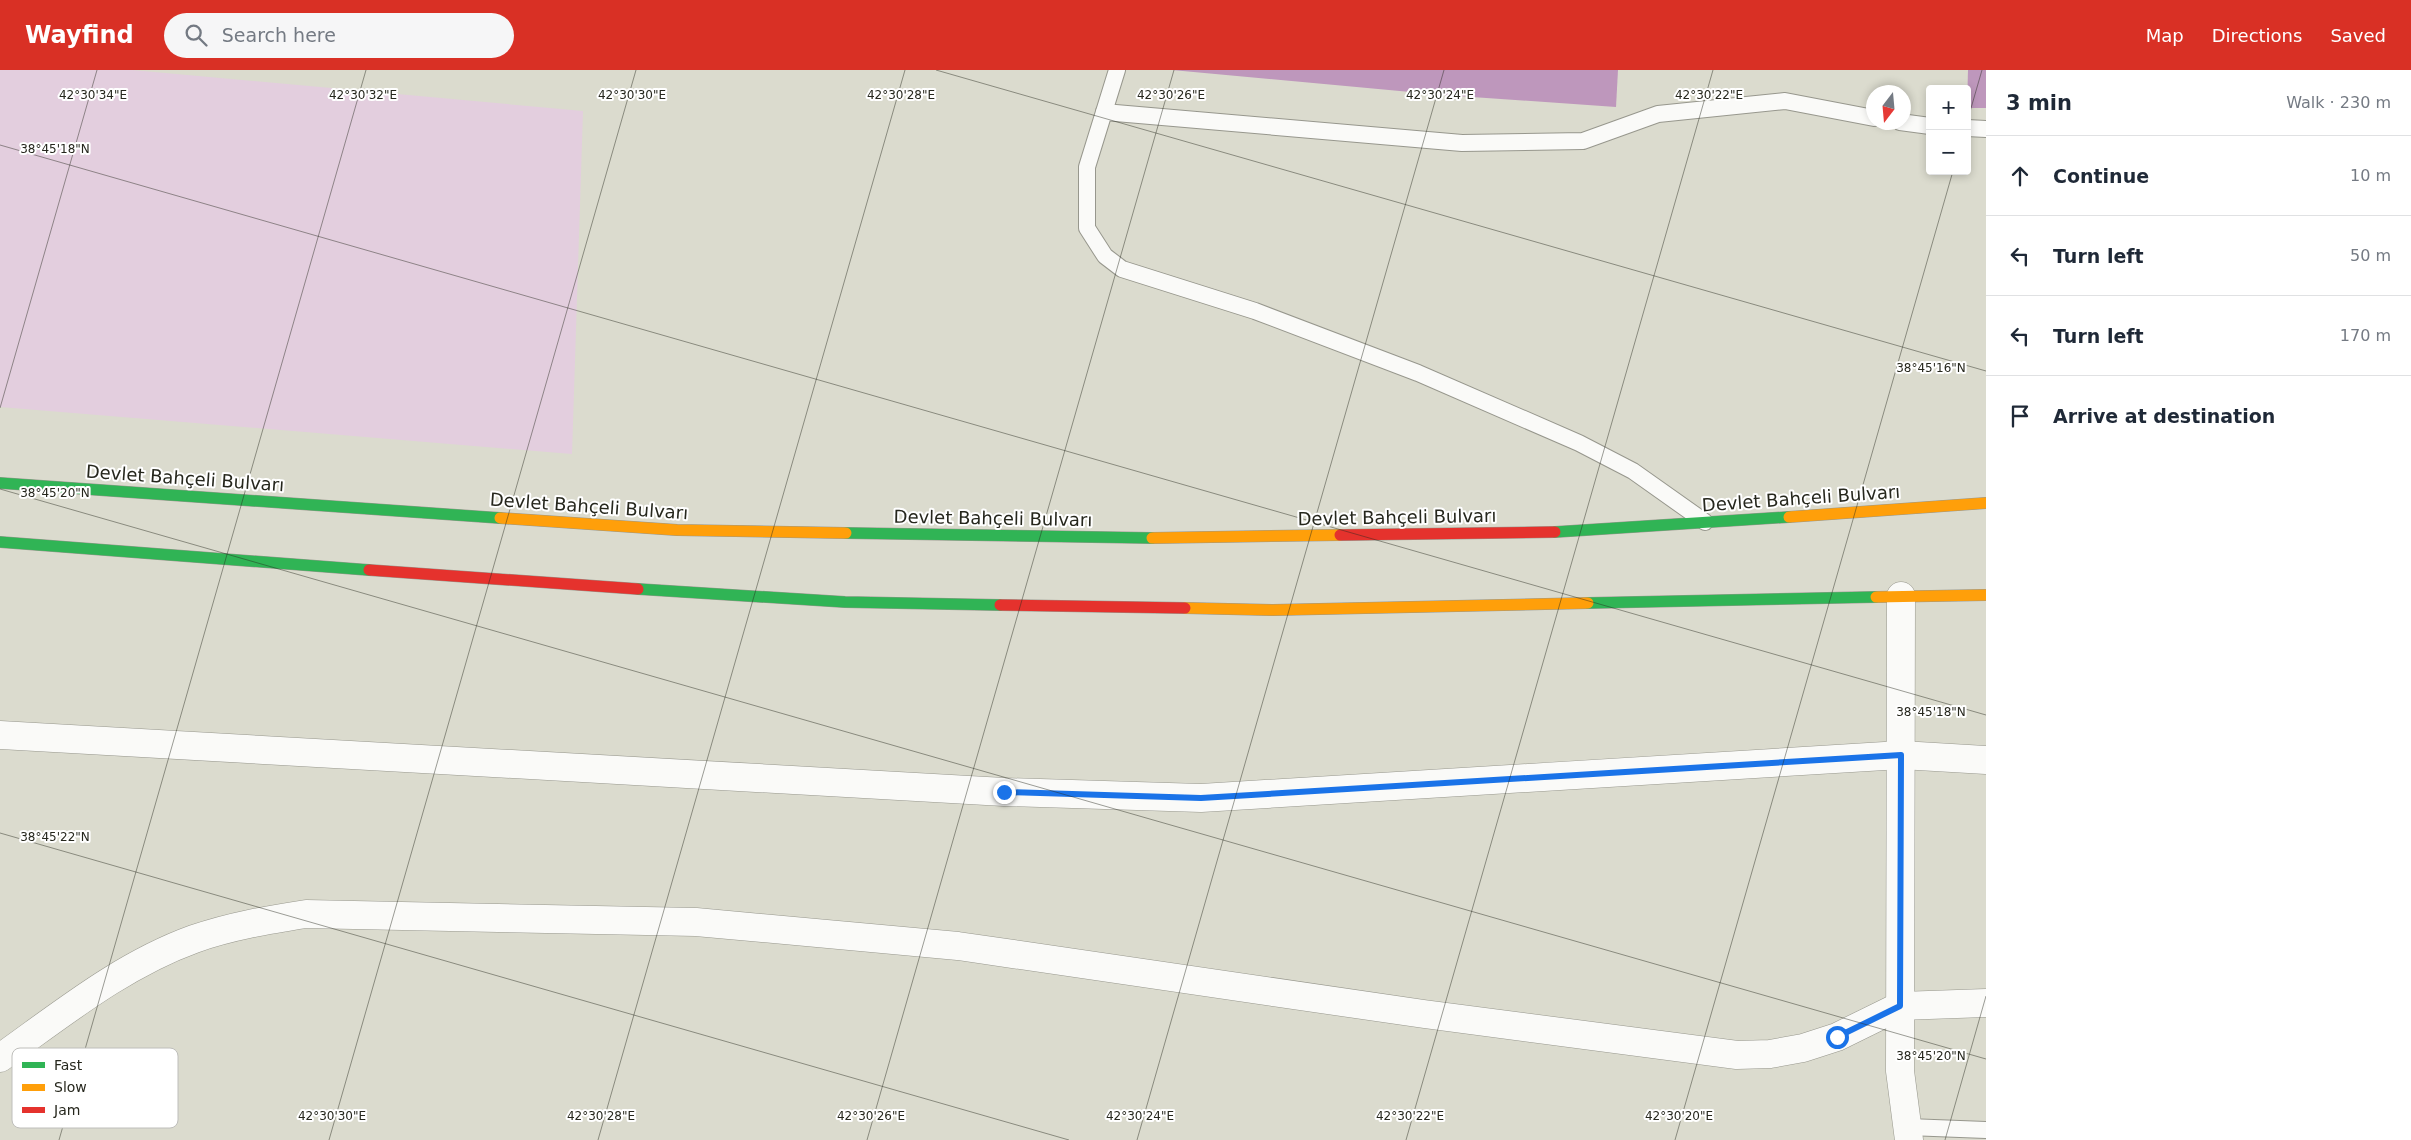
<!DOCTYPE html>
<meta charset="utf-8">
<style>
body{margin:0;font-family:"DejaVu Sans",sans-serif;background:#f6f6f7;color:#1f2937}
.controls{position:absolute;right:15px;top:15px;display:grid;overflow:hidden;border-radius:5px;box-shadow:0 2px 8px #0003}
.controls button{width:45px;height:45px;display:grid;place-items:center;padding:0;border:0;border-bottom:1px solid #e0e1e3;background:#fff;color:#1f2937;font:25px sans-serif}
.compass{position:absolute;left:1866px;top:15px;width:45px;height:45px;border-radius:50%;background:#fff;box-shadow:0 2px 8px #0003;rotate:196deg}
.stop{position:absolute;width:15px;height:15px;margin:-11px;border:4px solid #1a73e8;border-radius:50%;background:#fff}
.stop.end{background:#1a73e8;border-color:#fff;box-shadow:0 1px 5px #0008}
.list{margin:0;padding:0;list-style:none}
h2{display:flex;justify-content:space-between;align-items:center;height:65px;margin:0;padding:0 20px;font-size:21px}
h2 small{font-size:16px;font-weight:400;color:#747a83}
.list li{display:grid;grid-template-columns:32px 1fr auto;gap:15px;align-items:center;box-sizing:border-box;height:80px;padding:0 20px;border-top:1px solid #e0e1e3}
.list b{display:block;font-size:19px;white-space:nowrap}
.list em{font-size:16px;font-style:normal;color:#747a83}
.icon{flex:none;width:28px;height:28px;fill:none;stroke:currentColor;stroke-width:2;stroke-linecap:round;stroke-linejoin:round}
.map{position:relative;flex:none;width:1986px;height:1070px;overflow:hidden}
header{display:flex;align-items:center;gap:30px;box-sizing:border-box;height:70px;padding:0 25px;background:#d93025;color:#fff}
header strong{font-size:24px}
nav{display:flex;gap:28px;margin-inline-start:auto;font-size:18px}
.search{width:350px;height:45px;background:#f6f6f7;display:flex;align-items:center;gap:12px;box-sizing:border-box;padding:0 18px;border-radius:28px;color:#747a83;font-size:19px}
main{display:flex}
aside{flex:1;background:#fff}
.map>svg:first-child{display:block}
.green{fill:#e3cede}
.water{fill:#be97bc}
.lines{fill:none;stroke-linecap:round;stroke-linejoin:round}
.lane-casing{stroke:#97978d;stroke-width:18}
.street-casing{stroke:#97978d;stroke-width:29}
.fast-casing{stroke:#97978d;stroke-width:12}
.slow-casing{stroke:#97978d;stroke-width:12}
.jam-casing{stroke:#97978d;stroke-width:12}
.lane{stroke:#fafaf8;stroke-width:16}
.street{stroke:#fafaf8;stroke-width:28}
.fast{stroke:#30b455;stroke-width:11}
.slow{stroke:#ff9f0a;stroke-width:11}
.jam{stroke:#e5322d;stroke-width:11}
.route{stroke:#1a73e8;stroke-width:6}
.ticks{fill:none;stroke:#26271d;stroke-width:1;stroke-opacity:0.45}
.labels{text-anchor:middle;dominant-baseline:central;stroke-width:4;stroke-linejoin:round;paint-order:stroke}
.street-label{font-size:18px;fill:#26271d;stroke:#fff}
.key{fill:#fff;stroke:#bebebb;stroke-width:1}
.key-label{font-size:14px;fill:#26271d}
.ticks-label{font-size:12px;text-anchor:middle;fill:#26271d;stroke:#fff;stroke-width:4;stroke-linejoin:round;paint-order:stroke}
</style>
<header>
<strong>Wayfind</strong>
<div class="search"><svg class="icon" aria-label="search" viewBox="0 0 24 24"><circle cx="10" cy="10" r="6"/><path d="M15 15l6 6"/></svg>Search here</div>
<nav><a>Map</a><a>Directions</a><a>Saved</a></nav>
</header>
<main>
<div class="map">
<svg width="1986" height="1070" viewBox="0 0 1986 1070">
<rect width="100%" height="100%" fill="#dbdbce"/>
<path class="green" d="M0,0h132l451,41 -11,343 -572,-47z"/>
<g class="water">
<path d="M1172,0h446l-2,37 -173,-12z"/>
<path d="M1968,0h18v38h-19z"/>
</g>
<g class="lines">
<defs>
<g id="lane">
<path d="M1117,0l-30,97v61l18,28 17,13 133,42 163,62 161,70 54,28 72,51"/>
<path d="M1104,42l358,31 121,-2 75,-27 127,-13 89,17"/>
<path d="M1900,52l30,4"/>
<path d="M1967,58l19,1"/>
<path d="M1908,1057l78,3"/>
</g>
<g id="street">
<path d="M1901,526l-1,475 9,69"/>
<path d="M0,665l1004,57 197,6 700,-43 85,5"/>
<path d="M0,988c62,-44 122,-93 194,-119 37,-13 74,-19 112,-25l390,8 262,24 466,68 313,41 33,-1 33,-6 34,-11 63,-31 86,-3"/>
</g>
<g id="fast">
<path d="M0,413l500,35"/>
<path d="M1555,462l234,-15"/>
<path d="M846,463l306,5"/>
<path d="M0,472l369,28"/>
<path d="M638,519l207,13 155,3"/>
<path d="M1588,533l288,-6"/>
</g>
<g id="slow">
<path d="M1789,447l197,-14"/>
<path d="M500,448l177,12 169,3"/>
<path d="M1152,468l188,-3"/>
<path d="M1876,527l110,-2"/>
<path d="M1185,538l88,2 315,-7"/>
</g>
<g id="jam">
<path d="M1340,465l215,-3"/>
<path d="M369,500l269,19"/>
<path d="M1000,535l185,3"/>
</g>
</defs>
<use href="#lane" class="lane-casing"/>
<use href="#street" class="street-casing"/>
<use href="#fast" class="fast-casing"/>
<use href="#slow" class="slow-casing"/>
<use href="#jam" class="jam-casing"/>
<use href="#lane" class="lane"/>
<use href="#street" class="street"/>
<use href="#fast" class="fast"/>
<use href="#slow" class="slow"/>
<use href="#jam" class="jam"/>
</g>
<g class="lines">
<path class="route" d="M1004,722l197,6 700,-43 -1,251 -63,31"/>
</g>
<path class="ticks" d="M936,0l1050,301M1967,52l15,-52M0,75l1986,570M0,338l97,-338M0,419l1986,570M0,763l1069,307M59,1070l307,-1070M329,1070l307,-1070M598,1070l307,-1070M867,1070l307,-1070M1137,1070l307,-1070M1406,1070l307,-1070M1675,1070l278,-969M1945,1070l41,-144"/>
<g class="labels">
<g class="street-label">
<text transform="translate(185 408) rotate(4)">Devlet Bahçeli Bulvarı</text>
<text transform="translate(1801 428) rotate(-4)">Devlet Bahçeli Bulvarı</text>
<text transform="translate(589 436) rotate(4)">Devlet Bahçeli Bulvarı</text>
<text transform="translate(1397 447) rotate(-1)">Devlet Bahçeli Bulvarı</text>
<text transform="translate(993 448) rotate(1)">Devlet Bahçeli Bulvarı</text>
</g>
</g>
<rect x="12" y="978" width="166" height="80" rx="8" class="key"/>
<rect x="22" y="992" width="23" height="6" fill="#30b455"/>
<rect x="22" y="1014" width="23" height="7" fill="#ff9f0a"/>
<rect x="22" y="1037" width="23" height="6" fill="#e5322d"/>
<g class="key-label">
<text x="54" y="1000">Fast</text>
<text x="54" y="1022">Slow</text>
<text x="54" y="1045">Jam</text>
</g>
<g class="ticks-label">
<text x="93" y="29">42°30'34"E</text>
<text x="363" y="29">42°30'32"E</text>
<text x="632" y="29">42°30'30"E</text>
<text x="901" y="29">42°30'28"E</text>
<text x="1171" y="29">42°30'26"E</text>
<text x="1440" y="29">42°30'24"E</text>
<text x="1709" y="29">42°30'22"E</text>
<text x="55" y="83">38°45'18"N</text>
<text x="1931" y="302">38°45'16"N</text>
<text x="55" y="427">38°45'20"N</text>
<text x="1931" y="646">38°45'18"N</text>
<text x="55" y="771">38°45'22"N</text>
<text x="1931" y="990">38°45'20"N</text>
<text x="332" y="1050">42°30'30"E</text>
<text x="601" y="1050">42°30'28"E</text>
<text x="871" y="1050">42°30'26"E</text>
<text x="1140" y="1050">42°30'24"E</text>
<text x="1410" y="1050">42°30'22"E</text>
<text x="1679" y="1050">42°30'20"E</text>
</g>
</svg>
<div class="controls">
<button>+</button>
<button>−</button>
</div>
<svg class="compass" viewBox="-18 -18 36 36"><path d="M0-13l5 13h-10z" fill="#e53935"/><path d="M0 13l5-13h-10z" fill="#747a83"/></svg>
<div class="stop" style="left:1837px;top:967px"></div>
<div class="stop end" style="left:1004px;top:722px"></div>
</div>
<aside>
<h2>3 min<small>Walk · 230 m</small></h2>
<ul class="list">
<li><svg class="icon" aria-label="ahead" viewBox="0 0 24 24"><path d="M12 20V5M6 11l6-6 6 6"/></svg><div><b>Continue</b></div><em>10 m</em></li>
<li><svg class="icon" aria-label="left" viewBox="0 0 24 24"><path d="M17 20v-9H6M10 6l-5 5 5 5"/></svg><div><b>Turn left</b></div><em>50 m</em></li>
<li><svg class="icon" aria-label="left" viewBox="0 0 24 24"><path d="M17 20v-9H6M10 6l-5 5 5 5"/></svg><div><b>Turn left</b></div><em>170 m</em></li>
<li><svg class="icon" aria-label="arrive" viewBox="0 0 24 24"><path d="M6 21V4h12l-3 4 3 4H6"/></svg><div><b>Arrive at destination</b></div></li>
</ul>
</aside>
</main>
